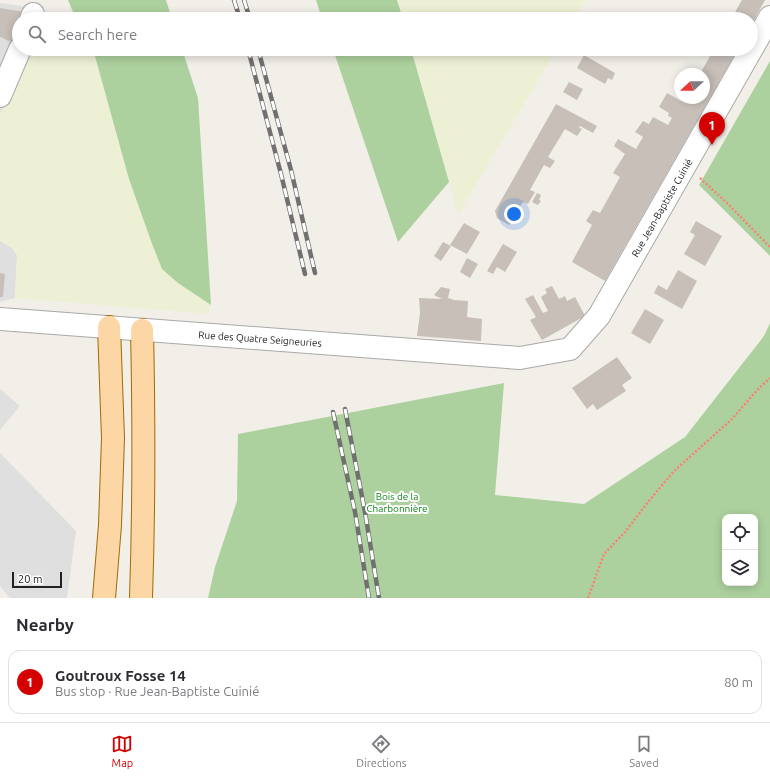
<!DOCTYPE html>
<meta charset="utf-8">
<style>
body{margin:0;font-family:Ubuntu,sans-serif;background:#f2f2f3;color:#2b2b33}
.controls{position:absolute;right:12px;bottom:12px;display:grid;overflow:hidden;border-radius:8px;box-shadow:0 2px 10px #0003}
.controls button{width:36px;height:36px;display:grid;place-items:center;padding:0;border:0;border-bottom:1px solid #e1e1e2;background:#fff;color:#2b2b33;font:20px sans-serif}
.compass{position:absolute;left:674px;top:68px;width:36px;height:36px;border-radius:50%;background:#fff;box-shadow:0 2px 10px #0003;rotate:248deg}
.scale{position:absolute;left:12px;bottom:10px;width:50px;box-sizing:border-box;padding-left:4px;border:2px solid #222;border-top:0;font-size:11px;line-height:14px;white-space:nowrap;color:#222;-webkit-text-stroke:3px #fff;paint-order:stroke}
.you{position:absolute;left:514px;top:214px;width:14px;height:14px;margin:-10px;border:3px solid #fff;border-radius:50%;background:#1a73e8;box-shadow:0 0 0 6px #1a73e833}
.badge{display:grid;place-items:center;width:26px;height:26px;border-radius:50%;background:#d40000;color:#fff;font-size:13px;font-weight:700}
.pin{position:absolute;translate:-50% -33px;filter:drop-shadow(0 1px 2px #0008)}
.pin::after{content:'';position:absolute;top:21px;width:14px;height:12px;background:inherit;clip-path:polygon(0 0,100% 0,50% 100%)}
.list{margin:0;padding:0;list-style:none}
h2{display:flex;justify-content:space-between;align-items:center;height:52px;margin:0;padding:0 16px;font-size:17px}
h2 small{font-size:13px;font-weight:400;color:#7c7c81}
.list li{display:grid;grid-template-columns:26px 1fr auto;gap:12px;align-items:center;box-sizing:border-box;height:64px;margin:0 8px 8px;padding:0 8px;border:1px solid #e1e1e2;border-radius:12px}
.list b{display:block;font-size:15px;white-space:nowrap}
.list p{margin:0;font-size:13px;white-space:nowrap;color:#7c7c81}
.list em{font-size:13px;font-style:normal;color:#7c7c81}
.icon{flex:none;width:22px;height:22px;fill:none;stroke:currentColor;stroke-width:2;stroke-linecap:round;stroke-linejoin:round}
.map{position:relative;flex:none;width:770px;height:598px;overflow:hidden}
.search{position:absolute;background:#fff;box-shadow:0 2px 10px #0003;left:12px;right:12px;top:12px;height:44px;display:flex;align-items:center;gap:10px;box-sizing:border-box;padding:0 14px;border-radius:22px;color:#7c7c81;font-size:15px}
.sheet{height:124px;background:#fff}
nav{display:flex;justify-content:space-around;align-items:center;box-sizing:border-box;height:56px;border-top:1px solid #e1e1e2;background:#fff;font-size:11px;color:#7c7c81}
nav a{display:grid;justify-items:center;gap:2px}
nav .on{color:#d40000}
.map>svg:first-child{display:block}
.residential{fill:#e0dfdf}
.farmland{fill:#eef0d5}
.forest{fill:#add19e;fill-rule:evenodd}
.building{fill:#c7bfb8}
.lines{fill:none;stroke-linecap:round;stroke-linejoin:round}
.minor-casing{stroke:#a9a9a9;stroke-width:24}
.major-casing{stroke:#a06b00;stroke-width:24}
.path{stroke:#fa8072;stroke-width:2.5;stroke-dasharray:2 2;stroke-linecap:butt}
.minor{stroke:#fff;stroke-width:22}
.major{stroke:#fcd6a4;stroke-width:22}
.rail-casing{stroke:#707070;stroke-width:4.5}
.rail{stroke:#fff;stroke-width:3;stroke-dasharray:9;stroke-linecap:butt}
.labels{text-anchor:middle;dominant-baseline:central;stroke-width:4;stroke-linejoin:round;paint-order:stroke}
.street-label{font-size:10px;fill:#222;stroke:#fff}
.park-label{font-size:10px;fill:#0c8416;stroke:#fff}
</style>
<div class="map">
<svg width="770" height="598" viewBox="0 0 770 598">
<rect width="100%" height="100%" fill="#f2efe9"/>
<g class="residential">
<path d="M0,3l29,4 -10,12v30l-14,56 -5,9z"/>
<path d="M0,241l12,7 5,7 -2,43 -15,4z"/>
<path d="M0,389l20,17 -20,24z"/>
<path d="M0,453l76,78 -9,67h-57l-10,-12z"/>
</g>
<g class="farmland">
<path d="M397,0h189l-11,19h-172z"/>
<path d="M30,49h63l36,130 33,90 16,14 33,22 -3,9 -193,-16 2,-43 -5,-7 -12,-7v-127z"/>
<path d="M411,49h146l-99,166 -9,-33z"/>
</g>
<g class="forest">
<path d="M68,0h98l6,19h-96z"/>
<path d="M316,0h81l6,19h-81z"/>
<path d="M93,49h89l16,49 13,207 -33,-22 -16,-14 -11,-28 -22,-62z"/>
<path d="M333,49h78l38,133 -51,60z"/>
<path d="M770,61v195l-71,-71z"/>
<path d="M770,323v275h-562l7,-31 22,-66 1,-67 266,-51 -9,112 89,9 101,-67 79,-101zM725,517h30v66h-30z"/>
</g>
<g class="building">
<path d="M742,0h23l-14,26v-7h-20z"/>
<path d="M0,8l25,4 -3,7h-3v6l-7,17 -12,-5z"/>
<path d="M714,49h24l-133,232 -33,-19 20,-37 -6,-4 7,-11 7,3 20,-36 -7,-4 12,-19 -11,-8 4,-7 18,10 7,-12 -8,-5 8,-11 6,3 4,-7 15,8 4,-7 -4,-2 1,-3 -10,-6 8,-14 14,8 2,-3h21v-24h-4z"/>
<path d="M584,55l31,18 -3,7 -4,-2 -3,6 -28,-16z"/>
<path d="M569,82l14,7 -6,11 -14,-8z"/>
<path d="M556,104l41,22 -4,7 -13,-7 -1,2 3,1 -5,7 -12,-7 -17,28 7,4 -5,7 -6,-3 -14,25 5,2 -7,12 -5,-2 -14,23 -12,-7 -2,-7z"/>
<path d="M537,193l4,2 -2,5 2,1 -3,4 -6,-3z"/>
<path d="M696,221l26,15 -17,30 -21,-12 11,-19 -5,-3z"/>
<path d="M464,223l16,9 -13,22 -17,-9z"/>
<path d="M443,242l8,4 -10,15 -7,-5z"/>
<path d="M503,244l14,8 -12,20 -8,-5 -4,7 -6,-3z"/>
<path d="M467,258l11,6 -8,14 -10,-6z"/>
<path d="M678,270l19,11 -15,28 -28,-16 4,-8 9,5z"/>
<path d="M0,273l5,1 -2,23h-3z"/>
<path d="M552,286l7,13 6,-3 2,5 8,-4 10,19 -43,24 -12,-20 6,-3 -11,-18 8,-4 10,18 5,-2 -7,-14 6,-4 -2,-4z"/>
<path d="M441,287l9,2 -2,9 6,2 14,1 -1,16 15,2 -1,22 -64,-5 3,-23 -1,-15 23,1 -8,-4z"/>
<path d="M645,309l19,11 -14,24 -19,-11z"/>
<path d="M617,357l15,21 -10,7 4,6 -29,19 -4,-6 -6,5 -15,-21z"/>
</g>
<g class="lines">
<defs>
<g id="minor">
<path d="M31,19l2,-5"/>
<path d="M0,96l20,-47"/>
<path d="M0,319l520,39 50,-9 29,-33 171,-299"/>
</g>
<g id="major">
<path d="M104,598l6,-73 3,-87 -4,-111"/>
<path d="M141,598c3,-89 3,-178 1,-268"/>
</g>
</defs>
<use href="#minor" class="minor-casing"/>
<use href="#major" class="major-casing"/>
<g class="path">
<path d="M700,178l27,25 43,44"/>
<path d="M588,598l16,-44 21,-22 23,-30 26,-31 57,-51 28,-32 11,-10"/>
</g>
<use href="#minor" class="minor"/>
<use href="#major" class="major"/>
<defs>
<g id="rail">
<path d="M234,0l6,19"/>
<path d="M244,0l6,19"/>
<path d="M248,49l33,125 24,100"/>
<path d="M258,49l33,121 24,103"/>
<path d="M345,409l20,103 14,86"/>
<path d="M333,412l22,100 14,86"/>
</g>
</defs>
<use href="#rail" class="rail-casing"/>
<use href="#rail" class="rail"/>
</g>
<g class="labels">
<g class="street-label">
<text transform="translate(662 208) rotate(-60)">Rue Jean-Baptiste Cuinié</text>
<text transform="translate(260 339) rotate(4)">Rue des Quatre Seigneuries</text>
</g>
<g class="park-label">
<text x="397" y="496">Bois de la<tspan x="397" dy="12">Charbonnière</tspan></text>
</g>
</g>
</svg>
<div class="controls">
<button><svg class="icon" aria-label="locate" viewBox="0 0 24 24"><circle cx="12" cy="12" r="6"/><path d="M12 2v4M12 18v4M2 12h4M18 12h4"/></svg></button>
<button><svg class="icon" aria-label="layers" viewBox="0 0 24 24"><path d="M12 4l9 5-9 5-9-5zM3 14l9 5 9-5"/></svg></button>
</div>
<svg class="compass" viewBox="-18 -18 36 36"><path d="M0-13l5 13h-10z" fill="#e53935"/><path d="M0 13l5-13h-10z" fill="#7c7c81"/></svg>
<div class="scale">20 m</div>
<div class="you"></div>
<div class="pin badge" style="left:712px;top:145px">1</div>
<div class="search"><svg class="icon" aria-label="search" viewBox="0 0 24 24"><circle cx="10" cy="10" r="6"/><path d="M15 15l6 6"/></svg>Search here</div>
</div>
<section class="sheet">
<h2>Nearby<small></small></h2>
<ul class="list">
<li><span class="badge">1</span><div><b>Goutroux Fosse 14</b><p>Bus stop · Rue Jean-Baptiste Cuinié</p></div><em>80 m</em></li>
</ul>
</section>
<nav>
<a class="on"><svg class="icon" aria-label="map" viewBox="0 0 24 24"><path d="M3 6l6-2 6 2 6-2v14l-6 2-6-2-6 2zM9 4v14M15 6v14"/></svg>Map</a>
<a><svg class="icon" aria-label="directions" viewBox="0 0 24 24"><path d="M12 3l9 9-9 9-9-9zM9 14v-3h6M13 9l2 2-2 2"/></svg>Directions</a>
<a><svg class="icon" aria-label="saved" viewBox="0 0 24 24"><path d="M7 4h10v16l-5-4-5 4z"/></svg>Saved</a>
</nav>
